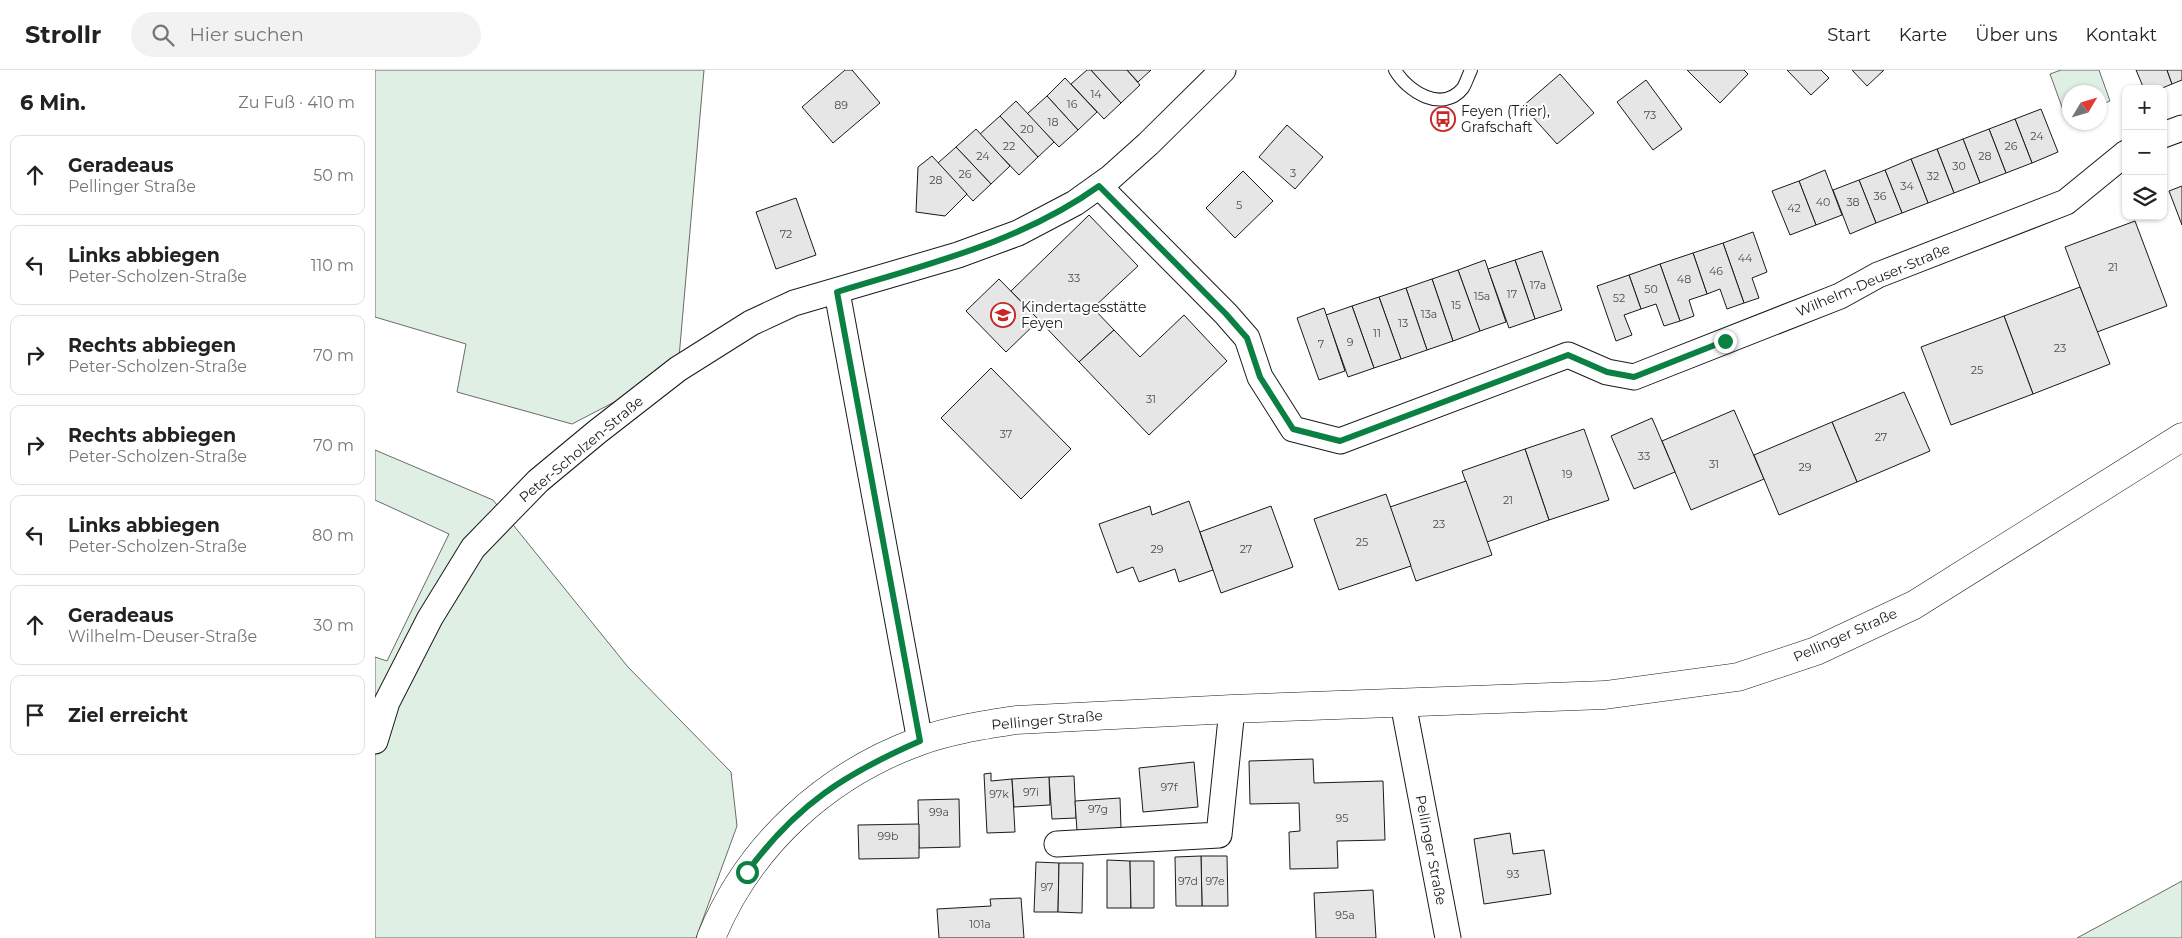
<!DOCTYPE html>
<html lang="de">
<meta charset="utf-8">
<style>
body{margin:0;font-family:Montserrat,sans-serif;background:#f2f2f2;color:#222}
.controls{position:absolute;right:15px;top:15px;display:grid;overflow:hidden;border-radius:10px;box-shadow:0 1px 4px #0004}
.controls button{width:45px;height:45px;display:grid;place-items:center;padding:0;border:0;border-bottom:1px solid #e0e0e0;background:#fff;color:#222;font:25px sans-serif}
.compass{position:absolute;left:1687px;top:15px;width:45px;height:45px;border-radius:50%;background:#fff;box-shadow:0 1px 4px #0004;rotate:52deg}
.stop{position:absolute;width:15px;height:15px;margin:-11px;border:4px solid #0b8043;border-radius:50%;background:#fff}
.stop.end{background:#0b8043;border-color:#fff;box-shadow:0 1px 5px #0008}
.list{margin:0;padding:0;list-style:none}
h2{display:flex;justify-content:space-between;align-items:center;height:65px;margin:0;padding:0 20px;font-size:21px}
h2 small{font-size:16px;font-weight:400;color:#767676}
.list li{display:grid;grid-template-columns:32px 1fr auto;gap:15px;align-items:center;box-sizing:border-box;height:80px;margin:0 10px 10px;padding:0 10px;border:1px solid #e0e0e0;border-radius:10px}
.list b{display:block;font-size:19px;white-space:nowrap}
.list p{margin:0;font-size:16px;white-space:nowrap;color:#767676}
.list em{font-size:16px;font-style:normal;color:#767676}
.icon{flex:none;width:28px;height:28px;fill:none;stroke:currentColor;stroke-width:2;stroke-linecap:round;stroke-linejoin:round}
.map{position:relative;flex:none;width:1807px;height:868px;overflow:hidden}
header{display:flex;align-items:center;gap:30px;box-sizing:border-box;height:70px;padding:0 25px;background:#fff;border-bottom:1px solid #e0e0e0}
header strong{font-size:24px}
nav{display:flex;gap:28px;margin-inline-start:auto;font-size:18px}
.search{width:350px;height:45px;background:#f2f2f2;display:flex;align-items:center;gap:12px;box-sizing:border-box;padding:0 18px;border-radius:28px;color:#767676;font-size:19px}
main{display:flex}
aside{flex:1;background:#fff}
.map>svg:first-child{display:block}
.green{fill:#e0efe3;stroke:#6a6a6a}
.building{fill:#e6e6e6;stroke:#1a1a1a}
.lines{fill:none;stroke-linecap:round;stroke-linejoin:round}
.service-casing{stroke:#1a1a1a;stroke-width:14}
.minor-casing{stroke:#1a1a1a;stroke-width:27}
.primary-casing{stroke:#1a1a1a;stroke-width:29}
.service{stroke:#fff;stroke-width:12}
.minor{stroke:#fff;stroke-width:25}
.primary{stroke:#fff;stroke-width:28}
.route{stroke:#0b8043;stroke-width:6}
.labels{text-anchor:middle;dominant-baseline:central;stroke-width:4;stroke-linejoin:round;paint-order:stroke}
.number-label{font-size:11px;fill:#4d4d4d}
.poi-label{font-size:14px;fill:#1a1a1a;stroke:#fff;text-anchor:start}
.street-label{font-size:14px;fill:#1a1a1a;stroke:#fff}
</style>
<header>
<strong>Strollr</strong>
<div class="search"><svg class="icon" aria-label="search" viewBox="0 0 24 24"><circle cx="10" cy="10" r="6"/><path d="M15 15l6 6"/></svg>Hier suchen</div>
<nav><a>Start</a><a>Karte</a><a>Über uns</a><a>Kontakt</a></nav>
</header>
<main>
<aside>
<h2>6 Min.<small>Zu Fuß · 410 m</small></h2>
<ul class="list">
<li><svg class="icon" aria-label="ahead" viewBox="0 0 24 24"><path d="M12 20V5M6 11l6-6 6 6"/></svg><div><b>Geradeaus</b><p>Pellinger Straße</p></div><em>50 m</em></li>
<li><svg class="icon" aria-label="left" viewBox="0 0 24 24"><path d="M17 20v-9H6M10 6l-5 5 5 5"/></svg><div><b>Links abbiegen</b><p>Peter-Scholzen-Straße</p></div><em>110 m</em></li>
<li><svg class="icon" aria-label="right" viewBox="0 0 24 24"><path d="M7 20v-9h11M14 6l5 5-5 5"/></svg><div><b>Rechts abbiegen</b><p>Peter-Scholzen-Straße</p></div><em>70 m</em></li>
<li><svg class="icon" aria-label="right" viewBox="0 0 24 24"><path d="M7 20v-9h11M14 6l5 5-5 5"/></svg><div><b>Rechts abbiegen</b><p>Peter-Scholzen-Straße</p></div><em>70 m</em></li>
<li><svg class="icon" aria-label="left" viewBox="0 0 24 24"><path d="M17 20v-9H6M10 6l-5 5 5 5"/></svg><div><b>Links abbiegen</b><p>Peter-Scholzen-Straße</p></div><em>80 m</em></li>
<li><svg class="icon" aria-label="ahead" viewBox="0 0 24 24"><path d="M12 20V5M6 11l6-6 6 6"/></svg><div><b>Geradeaus</b><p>Wilhelm-Deuser-Straße</p></div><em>30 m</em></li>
<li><svg class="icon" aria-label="arrive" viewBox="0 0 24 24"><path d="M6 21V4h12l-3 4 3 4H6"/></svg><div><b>Ziel erreicht</b></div></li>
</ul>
</aside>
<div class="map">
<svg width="1807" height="868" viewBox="0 0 1807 868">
<rect width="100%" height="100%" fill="#fff"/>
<g class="green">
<path d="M0,0h329l-26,299 -106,55 -115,-32 9,-48 -91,-27z"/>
<path d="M1686,0h38l11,31 -10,4 -1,-13h-30v24l-3,2 -16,-44z"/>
<path d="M0,380l118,50 135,167 103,105 6,54 -41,112h-321v-281l12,4 62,-127 -74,-34z"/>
<path d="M1807,811v57h-105z"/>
</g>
<g class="building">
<path d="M470,0h7l28,33 -47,40 -31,-36z"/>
<path d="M712,0h4l30,33 -17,16 -33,-35z"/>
<path d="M716,0h36l13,15 -19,18z"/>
<path d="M752,0h24l-13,12z"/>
<path d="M1312,0h57l4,4 -28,29z"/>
<path d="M1412,0h34l8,8 -18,17z"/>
<path d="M1477,0h32l-17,16z"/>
<path d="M1761,0h31l5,14 -12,5h-16z"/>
<path d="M1792,0h15v10l-10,4z"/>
<path d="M1185,4l34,39 -37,31 -34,-38z"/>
<path d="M690,8l32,34 -19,18 -31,-34z"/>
<path d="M1271,10l36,49 -29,21 -36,-48z"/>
<path d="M672,26l31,34 -19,17 -32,-33z"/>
<path d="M641,31l38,41 -16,15 -38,-41z"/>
<path d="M1666,39l17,43 -26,11 -17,-44z"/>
<path d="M625,46l38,41 -19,18 -39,-41z"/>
<path d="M1640,49l17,44 -26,10 -17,-44z"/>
<path d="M912,55l36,32 -28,32 -36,-32z"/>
<path d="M601,59l34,37 -19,18 -35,-37z"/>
<path d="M1614,59l17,44 -26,10 -17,-44z"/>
<path d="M1588,69l17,44 -26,10 -17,-44z"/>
<path d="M581,77l35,37 -18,17 -35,-38z"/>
<path d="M1562,79l17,44 -26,10 -17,-44z"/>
<path d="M557,86l35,38 -22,22 -29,-4 2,-45z"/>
<path d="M1536,89l17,44 -26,10 -17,-43z"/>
<path d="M1450,100l17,45 -26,10 -17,-44z"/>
<path d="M1510,100l17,43 -26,10 -17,-43z"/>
<path d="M868,101l30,30 -38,37 -29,-30z"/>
<path d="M1484,110l17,43 -26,11 -17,-44z"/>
<path d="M1424,111l17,44 -26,10 -18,-44z"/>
<path d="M1807,116v39l-13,-34z"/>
<path d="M421,128l20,57 -40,14 -20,-57z"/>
<path d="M714,145l49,51 -45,42 21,22 -35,32 -68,-71z"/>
<path d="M1760,151l32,85 -70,26 -32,-85z"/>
<path d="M1378,162l14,40 -15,6 7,20 -15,5 -21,-60z"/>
<path d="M1348,173l21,60 -17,6 -7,-20 -13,5 -14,-41z"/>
<path d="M1167,181l20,59 -27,9 -20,-59z"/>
<path d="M1318,183l14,41 -18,6 5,16 -14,5 -20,-57z"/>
<path d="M1110,190l21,62 -26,9 -22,-61z"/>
<path d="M1140,190l20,59 -26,9 -21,-59z"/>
<path d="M1285,194l20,57 -16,5 -8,-22 -15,5 -12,-34z"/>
<path d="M1083,200l22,61 -27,10 -21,-62z"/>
<path d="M1254,205l12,34 -17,6 8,20 -16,6 -19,-55z"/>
<path d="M624,209l40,41 -33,32 -40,-41z"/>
<path d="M1057,209l21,62 -26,9 -21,-62z"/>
<path d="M1705,217l30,77 -77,30 -29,-78z"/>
<path d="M1031,218l21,62 -26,9 -22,-62z"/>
<path d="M1004,227l22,62 -27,9 -22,-62z"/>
<path d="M977,236l22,62 -26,9 -22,-62z"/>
<path d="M949,238l21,63 -26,9 -22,-62z"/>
<path d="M809,245l43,46 -78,74 -70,-73 35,-32 26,27z"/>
<path d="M1629,246l29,78 -82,31 -30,-78z"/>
<path d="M616,298l80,81 -50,50 -80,-81z"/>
<path d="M1529,322l26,59 -73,31 -25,-60z"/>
<path d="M1359,340l30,69 -73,31 -29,-69z"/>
<path d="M1277,348l23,54 -41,17 -23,-53z"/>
<path d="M1457,352l25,60 -78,33 -25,-60z"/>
<path d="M1209,359l25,71 -60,20 -24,-71z"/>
<path d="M1150,379l24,71 -62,22 -25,-71z"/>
<path d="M1091,411l26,74 -76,26 -26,-74z"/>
<path d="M1011,424l25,72 -72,24 -25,-71z"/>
<path d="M814,431l24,69 -34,12 -4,-13 -36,13 -6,-15 -16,6 -18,-49 51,-18 2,9z"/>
<path d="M896,436l22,61 -72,26 -21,-61z"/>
<path d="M938,689l1,24 69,-2 2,59 -48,1 1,27 -48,1 -1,-37 11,-1 -1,-28 -49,1 -1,-43z"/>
<path d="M819,692l4,45 -55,5 -4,-44z"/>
<path d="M616,703v8l21,-2 3,53 -28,1 -3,-59z"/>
<path d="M699,706l2,42 -24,1 -3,-42z"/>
<path d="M674,707l1,28 -36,2 -2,-28z"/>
<path d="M745,728l1,30 -44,3 -2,-30z"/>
<path d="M584,729l1,48 -41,1 -1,-48z"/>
<path d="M544,754v34l-60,1 -1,-34z"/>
<path d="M1135,763l3,21 31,-4 7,44 -67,10 -10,-65z"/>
<path d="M826,786h26l1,50h-26z"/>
<path d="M826,786l1,50h-26l-1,-49z"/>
<path d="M732,790l23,1 1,47h-24z"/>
<path d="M755,791h24v47h-23z"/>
<path d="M661,792l23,1 -1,49h-24z"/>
<path d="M684,793h24l-1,50 -24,-1z"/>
<path d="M998,820l3,48h-60l-2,-45z"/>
<path d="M646,828l3,40h-85l-2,-29 54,-3 -1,-7z"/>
</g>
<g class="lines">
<defs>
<path id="service" d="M1020,0c12,21 47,44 68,18 3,-5 5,-12 8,-18"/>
<g id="minor">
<path d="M1788,65l19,-7"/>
<path d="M724,116l127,128 21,24 13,39 33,52 47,12 228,-86 39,17 27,5 206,-81 38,-21 188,-73 60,-49"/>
<path d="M462,222l83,449"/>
<path d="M1028,633l45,235"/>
<path d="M0,671l12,-39 43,-84 43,-70 65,-67 59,-49 81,-63 73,-46 43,-20 164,-48 60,-22 57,-30 35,-25 38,-34 75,-74"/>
<path d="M682,774l162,-9 13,-126"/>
</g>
<path id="primary" d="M336,868c38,-93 115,-163 209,-197 30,-11 64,-16 96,-21l216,-11 373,-14 133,-18 78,-26 98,-46 268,-168"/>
</defs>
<use href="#service" class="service-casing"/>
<use href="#minor" class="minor-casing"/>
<use href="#primary" class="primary-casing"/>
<use href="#service" class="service"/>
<use href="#minor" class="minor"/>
<use href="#primary" class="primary"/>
</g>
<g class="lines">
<path class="route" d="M372,802c50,-68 98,-98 173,-131l-83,-449c91,-28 184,-50 262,-106l127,128 21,24 13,39 33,52 47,12 228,-86 39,17 27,5 91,-36"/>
</g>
<defs>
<symbol id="bus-ring" viewBox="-11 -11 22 22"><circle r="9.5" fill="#fff" stroke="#c62828" stroke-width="1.5"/><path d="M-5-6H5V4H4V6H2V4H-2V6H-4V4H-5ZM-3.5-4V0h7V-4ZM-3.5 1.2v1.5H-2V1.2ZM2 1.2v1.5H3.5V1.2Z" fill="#c62828"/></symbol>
<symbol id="school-ring" viewBox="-11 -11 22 22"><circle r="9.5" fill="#fff" stroke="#c62828" stroke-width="1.5"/><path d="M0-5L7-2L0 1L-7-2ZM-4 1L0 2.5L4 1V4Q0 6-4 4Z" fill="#c62828"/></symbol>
</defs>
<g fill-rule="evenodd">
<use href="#bus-ring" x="1054" y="35" width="28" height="28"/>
<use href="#school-ring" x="614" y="231" width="28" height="28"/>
</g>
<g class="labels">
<g class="number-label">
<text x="721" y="24">14</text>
<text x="697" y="34">16</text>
<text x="466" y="35">89</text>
<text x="1275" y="45">73</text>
<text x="678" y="52">18</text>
<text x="652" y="59">20</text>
<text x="1662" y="66">24</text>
<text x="634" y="76">22</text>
<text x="1636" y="76">26</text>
<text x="608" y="86">24</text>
<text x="1610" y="86">28</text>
<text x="1584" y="96">30</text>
<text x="918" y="103">3</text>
<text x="590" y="104">26</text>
<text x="1558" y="106">32</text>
<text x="561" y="110">28</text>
<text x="1532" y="116">34</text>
<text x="1505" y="126">36</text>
<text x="1448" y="132">40</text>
<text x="1478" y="132">38</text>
<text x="864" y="135">5</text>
<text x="1419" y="138">42</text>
<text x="411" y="164">72</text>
<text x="1370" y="188">44</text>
<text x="1738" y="197">21</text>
<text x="1341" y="201">46</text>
<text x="699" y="208">33</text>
<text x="1309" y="209">48</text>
<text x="1163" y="215">17a</text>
<text x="1276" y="219">50</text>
<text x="1137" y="224">17</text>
<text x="1107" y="226">15a</text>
<text x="1244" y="228">52</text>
<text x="1081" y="235">15</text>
<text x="1054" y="244">13a</text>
<text x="1028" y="253">13</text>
<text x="1002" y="263">11</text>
<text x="975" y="272">9</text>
<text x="946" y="274">7</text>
<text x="1685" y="278">23</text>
<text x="1602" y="300">25</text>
<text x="776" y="329">31</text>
<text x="631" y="364">37</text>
<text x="1506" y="367">27</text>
<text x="1269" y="386">33</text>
<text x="1339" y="394">31</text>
<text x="1430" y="397">29</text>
<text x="1192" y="404">19</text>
<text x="1133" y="430">21</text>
<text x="1064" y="454">23</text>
<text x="987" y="472">25</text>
<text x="782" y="479">29</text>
<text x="871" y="479">27</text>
<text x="794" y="717">97f</text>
<text x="656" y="722">97i</text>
<text x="624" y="724">97k</text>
<text x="723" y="739">97g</text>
<text x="564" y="742">99a</text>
<text x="967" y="748">95</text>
<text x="513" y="766">99b</text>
<text x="1138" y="804">93</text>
<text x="813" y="811">97d</text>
<text x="840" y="811">97e</text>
<text x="672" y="817">97</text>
<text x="970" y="845">95a</text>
<text x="605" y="854">101a</text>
</g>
<g class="poi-label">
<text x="1086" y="41">Feyen (Trier),<tspan x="1086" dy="16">Grafschaft</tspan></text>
<text x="646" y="237">Kindertagesstätte<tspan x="646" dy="16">Feyen</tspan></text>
</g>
<g class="street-label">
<text transform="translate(1498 210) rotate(-23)">Wilhelm-Deuser-Straße</text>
<text transform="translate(206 379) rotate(-40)">Peter-Scholzen-Straße</text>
<text transform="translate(1470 565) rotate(-24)">Pellinger Straße</text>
<text transform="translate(672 650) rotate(-5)">Pellinger Straße</text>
<text transform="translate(1056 780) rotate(79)">Pellinger Straße</text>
</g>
</g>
</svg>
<div class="controls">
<button>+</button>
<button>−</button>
<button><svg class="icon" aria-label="layers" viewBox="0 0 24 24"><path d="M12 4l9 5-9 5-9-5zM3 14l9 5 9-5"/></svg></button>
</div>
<svg class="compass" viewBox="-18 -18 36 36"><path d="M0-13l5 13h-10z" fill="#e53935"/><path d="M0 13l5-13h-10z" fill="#767676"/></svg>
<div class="stop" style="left:372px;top:802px"></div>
<div class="stop end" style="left:1350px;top:271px"></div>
</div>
</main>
